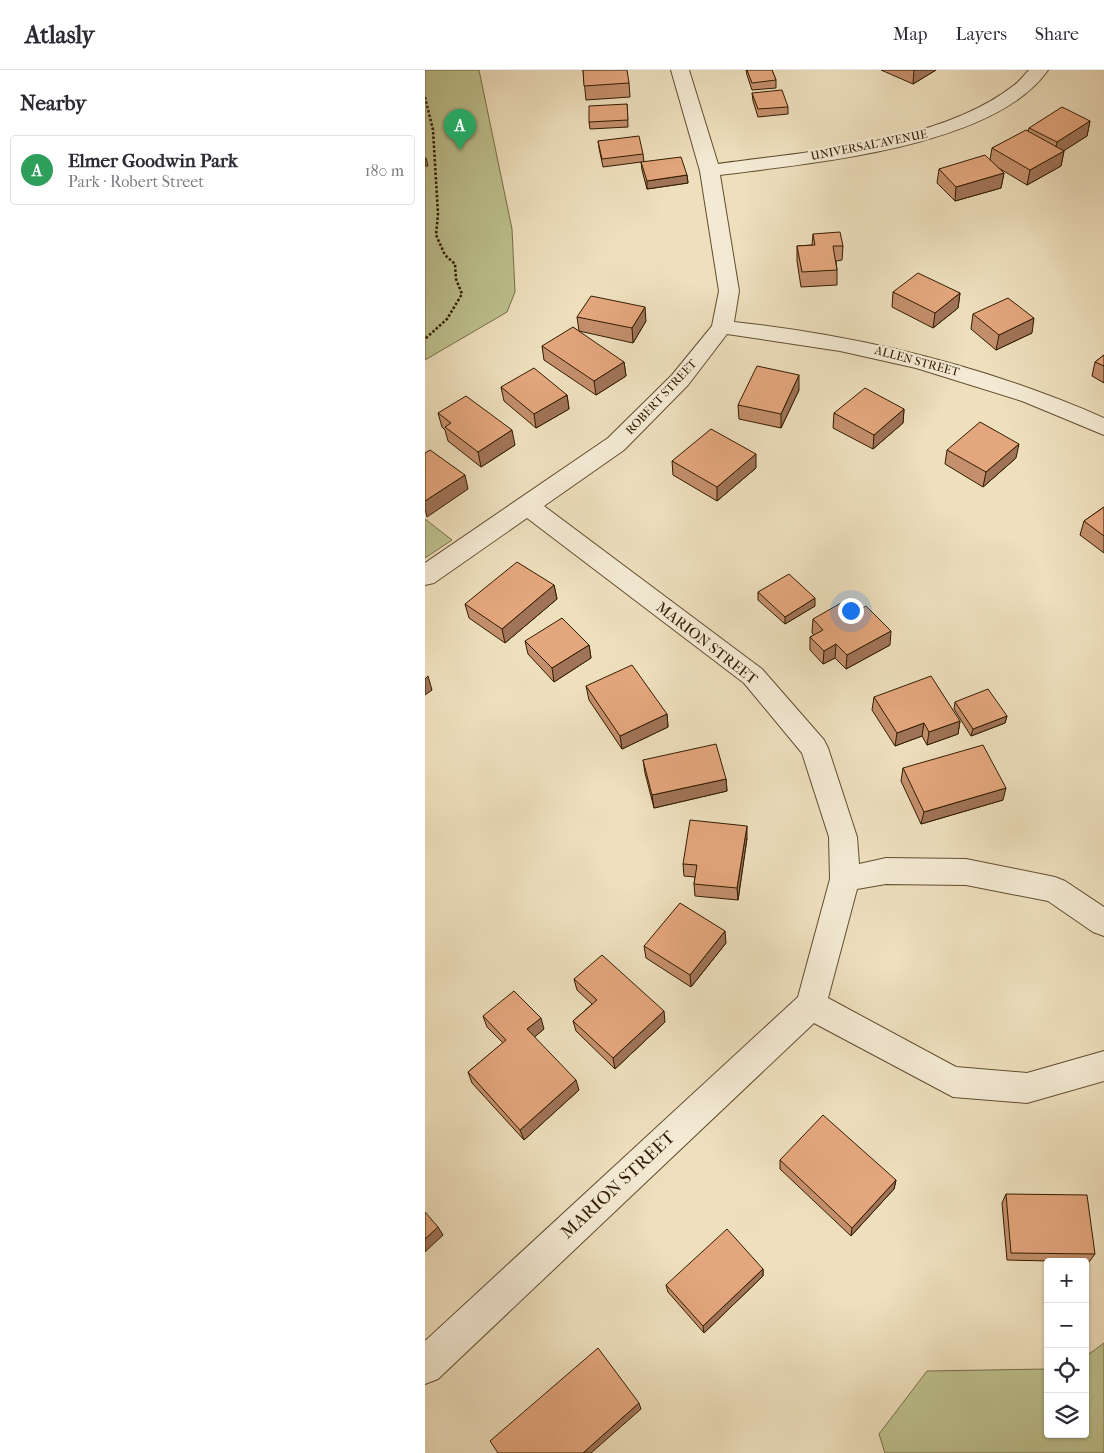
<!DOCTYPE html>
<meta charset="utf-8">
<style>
body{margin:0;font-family:"IM FELL French Canon",serif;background:#f7f7f7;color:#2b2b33}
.controls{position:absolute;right:15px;bottom:15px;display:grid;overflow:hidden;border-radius:5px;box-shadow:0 1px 4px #0004}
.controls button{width:45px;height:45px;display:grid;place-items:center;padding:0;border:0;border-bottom:1px solid #e1e1e2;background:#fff;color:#2b2b33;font:25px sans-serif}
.you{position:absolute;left:425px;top:540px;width:18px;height:18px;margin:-12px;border:4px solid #fff;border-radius:50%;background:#1a73e8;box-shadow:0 0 0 8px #1a73e833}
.badge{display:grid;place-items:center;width:32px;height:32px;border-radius:50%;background:#8f2418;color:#fff;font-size:16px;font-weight:700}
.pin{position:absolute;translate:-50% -41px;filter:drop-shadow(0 1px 2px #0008)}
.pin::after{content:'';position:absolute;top:26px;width:18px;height:15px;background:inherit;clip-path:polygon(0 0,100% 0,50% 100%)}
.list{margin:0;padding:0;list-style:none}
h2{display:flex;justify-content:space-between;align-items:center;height:65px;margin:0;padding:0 20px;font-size:21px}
h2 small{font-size:16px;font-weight:400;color:#7c7c81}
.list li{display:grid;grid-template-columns:32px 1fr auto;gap:15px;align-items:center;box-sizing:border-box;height:70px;margin:0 10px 10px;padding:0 10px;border:1px solid #e1e1e2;border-radius:5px}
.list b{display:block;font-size:19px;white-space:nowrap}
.list p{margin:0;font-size:16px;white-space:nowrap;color:#7c7c81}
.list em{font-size:16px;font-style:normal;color:#7c7c81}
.icon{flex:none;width:28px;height:28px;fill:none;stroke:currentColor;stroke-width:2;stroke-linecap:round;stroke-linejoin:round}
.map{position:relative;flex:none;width:679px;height:1383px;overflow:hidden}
header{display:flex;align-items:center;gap:30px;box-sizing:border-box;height:70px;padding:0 25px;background:#fff;border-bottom:1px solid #e1e1e2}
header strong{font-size:24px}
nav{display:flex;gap:28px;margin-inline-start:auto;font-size:18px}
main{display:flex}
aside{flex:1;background:#fff}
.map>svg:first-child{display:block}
.green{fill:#bdc18e;stroke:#786e47}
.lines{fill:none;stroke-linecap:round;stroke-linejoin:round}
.minor-casing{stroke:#614d2f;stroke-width:2}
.path{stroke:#321c00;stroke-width:2.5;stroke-dasharray:2.5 2;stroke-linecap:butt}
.minor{fill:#f4ead4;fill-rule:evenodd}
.wall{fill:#c48f6c;stroke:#321c00}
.shaded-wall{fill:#a07458;stroke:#321c00}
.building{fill:#e4a67d;stroke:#321c00}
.labels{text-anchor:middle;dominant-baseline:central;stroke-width:4.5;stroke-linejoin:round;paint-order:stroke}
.far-street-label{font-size:12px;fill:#321c00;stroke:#f4ead4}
.street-label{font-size:15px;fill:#321c00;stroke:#f4ead4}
.near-street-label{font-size:18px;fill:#321c00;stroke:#f4ead4}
</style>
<header>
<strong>Atlasly</strong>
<nav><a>Map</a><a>Layers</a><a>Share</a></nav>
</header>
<main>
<aside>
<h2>Nearby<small></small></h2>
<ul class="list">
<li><span class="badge" style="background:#2e9e5b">A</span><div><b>Elmer Goodwin Park</b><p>Park · Robert Street</p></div><em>180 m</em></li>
</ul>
</aside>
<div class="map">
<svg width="679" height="1383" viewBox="0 0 679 1383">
<rect width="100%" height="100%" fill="#eedfbd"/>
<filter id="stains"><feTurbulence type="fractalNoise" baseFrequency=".004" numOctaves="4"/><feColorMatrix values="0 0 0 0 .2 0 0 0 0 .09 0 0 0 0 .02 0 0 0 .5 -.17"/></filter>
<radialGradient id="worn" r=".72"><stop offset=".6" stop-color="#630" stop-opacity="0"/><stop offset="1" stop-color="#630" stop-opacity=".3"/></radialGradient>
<g class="green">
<path d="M0,0h54l33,159 3,63 -8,20 -82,48z"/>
<path d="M0,449l27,21 -27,18z"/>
<path d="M679,1273v110h-219l-6,-19 48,-63 121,-2v65h37v-77z"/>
</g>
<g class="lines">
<defs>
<path id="minor" d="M246,0h18l29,94c91,-13 220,-20 295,-78 6,-4 11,-11 16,-16h19c-54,78 -239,93 -328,105l19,116 -5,31c128,14 252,44 370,96v17l-82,-34 -106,-33 -76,-17 -113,-17 -39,51 -64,65 -80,56 218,163 62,71 4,8 29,89 2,27 27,-6 80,1 89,18 10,4 39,26v29l-11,-4 -45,-31 -82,-16 -80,-1 -29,5 -29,109 128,69 71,6 77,-22v30l-77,22 -74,-6 -139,-74 -376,356 -13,5v-43l373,-344 32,-118 -1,-42 -27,-84 -58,-70 -217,-165 -93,65 -9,2v-22l183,-125 64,-63 40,-49 7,-35 -19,-120z"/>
</defs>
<use href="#minor" class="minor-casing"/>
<path class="path" d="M0,27l8,33 5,84 -2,21 9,20 10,9 1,15 6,15 -15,25 -22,20"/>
<use href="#minor" class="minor"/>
</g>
<g class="wall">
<path d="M158,0l46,13 1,14 -44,3z"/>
<path d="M321,0h26l4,10v8l-24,2 -5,-15z"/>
<path d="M456,0h55l-23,14z"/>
<path d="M327,23l36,14v7l-30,3 -5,-16z"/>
<path d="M202,34l1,23 -38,2 -1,-7z"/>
<path d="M665,51l-3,15 -24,15h1l-3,15 -34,19 -30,-18 7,6 -3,15 -46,13 -18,-18 2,-14 51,-9 2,-12 36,-17 1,-3z"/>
<path d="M173,71l45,13 1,8 43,13 1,8 -41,6 -5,-19 -1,-8 -38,5 -4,-19z"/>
<path d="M388,164l30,12 -1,14 -6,1 1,9v15l-36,2 -4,-26v-15l15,-1z"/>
<path d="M468,222l67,1 -2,15 -25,20 -41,-21z"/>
<path d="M548,244l59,19 -36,17 -25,-21z"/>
<path d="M152,247l69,4 -13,22 -54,-12z"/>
<path d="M117,276l82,16 2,14 -30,19 -52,-35z"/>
<path d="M679,285v28l-12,-7 3,-14z"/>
<path d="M76,317l66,8 2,14 -33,19 -32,-27z"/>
<path d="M374,320l-18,38 -42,-9 -1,-14z"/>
<path d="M479,339l-1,14 -30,26 -40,-21 1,-15z"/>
<path d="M13,343l77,32 -34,22 -33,-26 -3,-11 -3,-3z"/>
<path d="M522,380l69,8 -33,29 -38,-23z"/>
<path d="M247,391l84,7 -39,33 -44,-26z"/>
<path d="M679,437v46l-24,-18 4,-14z"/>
<path d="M129,515l3,14 -52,44 -36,-25 -4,-14z"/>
<path d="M333,522l57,14 -30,18 -27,-24z"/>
<path d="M427,544l38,31 -44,24 -11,-11 -12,6 -13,-14v-13l4,-2 -2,-2 1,-14z"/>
<path d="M100,571l64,4 2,13 -37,24 -26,-28z"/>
<path d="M161,616l81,28 1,13 -46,22 -33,-49z"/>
<path d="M449,627l86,24 -2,13 -31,11 -5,-9 -27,10 -23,-36z"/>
<path d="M530,632l52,14 -2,7 -34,13 -17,-27z"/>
<path d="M218,690l83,19 1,12 -73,17 -9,-35z"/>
<path d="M478,698l100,32 -82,24 -20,-43z"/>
<path d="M322,768l-9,62 -43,-4 -1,-12 1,-7 -11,-1 -1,-12z"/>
<path d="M301,873l-35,44 -45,-29 -2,-12z"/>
<path d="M149,909l91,43 -50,47 -39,-38 -3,-10 19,-17 -15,-14z"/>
<path d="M58,946l61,13 -10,8 45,53 -55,50 -52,-57 -4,-11 35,-29 -16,-16z"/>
<path d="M355,1090l116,20 -2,9 -43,47 -71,-67z"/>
<path d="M581,1124l89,60 -6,8 -82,-2 -5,-57z"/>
<path d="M338,1199v7l-59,57 -36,-41 -2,-7z"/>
</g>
<g class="shaded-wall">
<path d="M489,0h22l-23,14z"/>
<path d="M665,51l-3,15 -33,21 3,-15z"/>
<path d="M639,81l-3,15 -34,19 3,-15z"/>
<path d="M0,88h1l2,8h-3z"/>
<path d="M579,103l-3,15 -46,13 1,-14z"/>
<path d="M262,105l1,8 -41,6v-8z"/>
<path d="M535,223l-2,15 -25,20 2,-15z"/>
<path d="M220,237l1,14 -13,22 -1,-15z"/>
<path d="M609,248l-2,15 -36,17 3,-15z"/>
<path d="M199,292l2,14 -30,19 -2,-14z"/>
<path d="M374,305v15l-18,38v-14z"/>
<path d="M142,325l2,14 -33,19 -2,-14z"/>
<path d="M479,339l-1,14 -30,26 1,-14z"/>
<path d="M87,360l3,15 -34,22 -3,-15z"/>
<path d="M594,374l-3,14 -33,29 3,-15z"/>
<path d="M331,384v14l-39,33v-14z"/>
<path d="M40,405l3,14 -41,28 -2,-8v-8z"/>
<path d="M129,515l3,14 -52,44 -3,-14z"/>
<path d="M390,528v8l-30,18v-7z"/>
<path d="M466,561l-1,14 -44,24 1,-14z"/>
<path d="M411,574l-1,14 -12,6 1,-13z"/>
<path d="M164,575l2,13 -37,24 -2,-14z"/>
<path d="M3,606l4,14 -7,5v-16z"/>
<path d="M242,644l1,13 -46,22 -2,-13z"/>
<path d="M582,646l-2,7 -34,13 2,-7z"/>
<path d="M535,651l-2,13 -31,11 2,-13z"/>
<path d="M499,653l-2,13 -27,10 2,-13z"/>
<path d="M301,709l1,12 -73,17 -2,-13z"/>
<path d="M581,718l-3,12 -82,24 3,-12z"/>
<path d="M322,756v12l-9,62 -1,-12z"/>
<path d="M300,861l1,12 -35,44 -1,-12z"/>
<path d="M239,941l1,11 -50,47 -2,-11z"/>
<path d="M116,948l3,11 -13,11 -4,-11z"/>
<path d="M151,1010l3,10 -55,50 -4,-10z"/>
<path d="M471,1110l-2,9 -43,47 1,-8z"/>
<path d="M13,1157l5,8 -18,17v-13z"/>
<path d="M338,1199v7l-59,57 -1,-7z"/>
<path d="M214,1333l2,6 -50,44h-8z"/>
</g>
<g class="building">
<path d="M158,0h44l2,13 -45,3z"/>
<path d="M322,0h25l4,10 -24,3z"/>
<path d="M357,20l6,17 -30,2 -6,-16z"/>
<path d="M202,34l1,16 -39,2v-16z"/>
<path d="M637,37l28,14 -33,21 -28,-14z"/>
<path d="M601,60l38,21 -34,19 -38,-22z"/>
<path d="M214,66l4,18 -41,5 -4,-18z"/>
<path d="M560,85l19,18 -48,14 -17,-18z"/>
<path d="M256,87l6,18 -40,6 -6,-19z"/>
<path d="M415,162l3,14h-10l4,24 -35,2 -5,-26 18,-1 -2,-11z"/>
<path d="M493,203l42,20 -25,20 -42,-21z"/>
<path d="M166,226l54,11 -13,21 -55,-11z"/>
<path d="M583,228l26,20 -35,17 -26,-21z"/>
<path d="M148,257l51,35 -30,19 -52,-35z"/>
<path d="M679,285v11l-9,-4z"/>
<path d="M332,296l42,9 -18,39 -43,-9z"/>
<path d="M109,298l33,27 -33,19 -33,-27z"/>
<path d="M440,318l39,21 -30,26 -40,-22z"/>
<path d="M41,326l46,34 -34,22 -33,-25 6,-4 -13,-10z"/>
<path d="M555,352l39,22 -33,28 -39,-22z"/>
<path d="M286,359l45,25 -39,33 -45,-26z"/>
<path d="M5,380l35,25 -40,26v-48z"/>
<path d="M679,437v29l-20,-15z"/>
<path d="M92,492l37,23 -52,44 -37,-25z"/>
<path d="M364,504l26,24 -30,19 -27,-25z"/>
<path d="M416,533l11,11 14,-8 25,25 -44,24 -11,-11 -12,7 -14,-14 13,-7 -10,-11z"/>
<path d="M137,548l27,27 -37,23 -27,-27z"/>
<path d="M207,595l35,49 -47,22 -34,-50z"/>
<path d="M506,606l29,45 -31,11 -5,-9 -27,10 -23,-36z"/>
<path d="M563,619l19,27 -34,13 -18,-27z"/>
<path d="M291,674l10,35 -74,16 -9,-35z"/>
<path d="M558,675l23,43 -82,24 -21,-44z"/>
<path d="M265,750l57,6 -10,62 -43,-4 3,-19 -14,-1z"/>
<path d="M255,833l45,28 -35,44 -46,-29z"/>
<path d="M177,885l62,56 -51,47 -40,-37 24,-21 -23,-21z"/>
<path d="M89,921l27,27 -14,11 49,51 -56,50 -52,-58 38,-32 -23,-24z"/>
<path d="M398,1045l73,65 -44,48 -72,-68z"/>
<path d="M581,1124l81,1 8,59 -84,-1z"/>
<path d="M0,1142l13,15 -13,12z"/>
<path d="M302,1159l36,40 -60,57 -37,-41z"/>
<path d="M173,1278l41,55 -56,50h-85l-8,-12z"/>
</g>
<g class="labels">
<g class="far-street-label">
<text transform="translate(444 75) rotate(-11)">UNIVERSAL AVENUE</text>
<text transform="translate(492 291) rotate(15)">ALLEN STREET</text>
<text transform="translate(236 327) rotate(-47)">ROBERT STREET</text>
</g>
<g class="street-label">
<text transform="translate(282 573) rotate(38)">MARION STREET</text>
</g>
<g class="near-street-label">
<text transform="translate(193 1115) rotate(-43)">MARION STREET</text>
</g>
</g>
<rect width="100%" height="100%" filter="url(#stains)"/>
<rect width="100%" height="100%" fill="url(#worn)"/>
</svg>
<div class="controls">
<button>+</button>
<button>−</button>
<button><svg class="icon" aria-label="locate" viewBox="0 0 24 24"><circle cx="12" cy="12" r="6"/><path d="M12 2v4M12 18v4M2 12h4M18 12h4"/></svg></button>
<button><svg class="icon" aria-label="layers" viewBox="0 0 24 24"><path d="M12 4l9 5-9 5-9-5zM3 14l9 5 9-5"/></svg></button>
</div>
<div class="you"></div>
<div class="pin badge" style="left:35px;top:80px;background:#2e9e5b">A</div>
</div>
</main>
